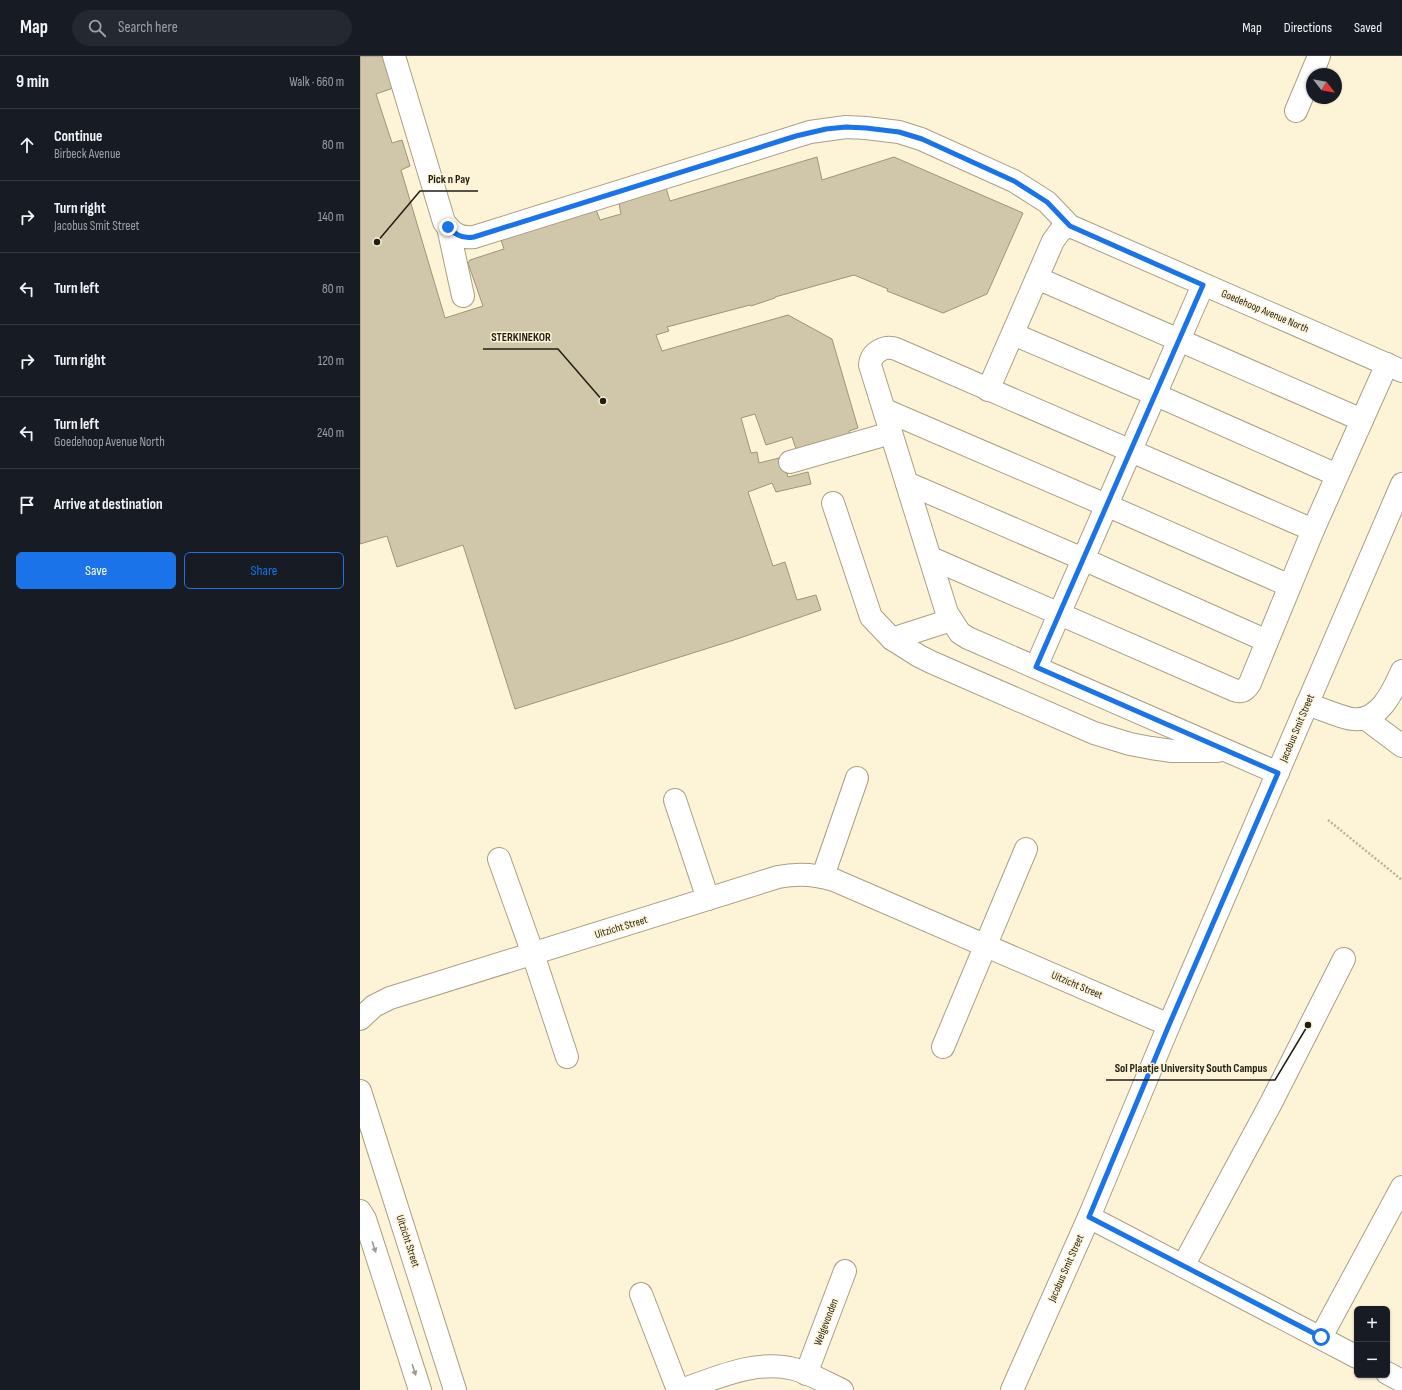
<!DOCTYPE html>
<meta charset="utf-8">
<style>
body{margin:0;font-family:"Sofia Sans Condensed",sans-serif;background:#242831;color:#f1f3f6}
.controls{position:absolute;right:12px;bottom:12px;display:grid;overflow:hidden;border-radius:6px;box-shadow:0 1px 3px #0004}
.controls button{width:36px;height:36px;display:grid;place-items:center;padding:0;border:0;border-bottom:1px solid #363941;background:#171b24;color:#f1f3f6;font:20px sans-serif}
.compass{position:absolute;left:946px;top:12px;width:36px;height:36px;border-radius:50%;background:#171b24;box-shadow:0 1px 3px #0004;rotate:121deg}
.stop{position:absolute;width:12px;height:12px;margin:-9px;border:3px solid #1a73e8;border-radius:50%;background:#fff}
.stop.end{background:#1a73e8;border-color:#fff;box-shadow:0 1px 4px #0008}
.list{margin:0;padding:0;list-style:none}
h2{display:flex;justify-content:space-between;align-items:center;height:52px;margin:0;padding:0 16px;font-size:17px}
h2 small{font-size:13px;font-weight:400;color:#9ea1a6}
.list li{display:grid;grid-template-columns:26px 1fr auto;gap:12px;align-items:center;box-sizing:border-box;height:72px;padding:0 16px;border-top:1px solid #363941}
.list b{display:block;font-size:15px;white-space:nowrap}
.list p{margin:0;font-size:13px;white-space:nowrap;color:#9ea1a6}
.list em{font-size:13px;font-style:normal;color:#9ea1a6}
.actions{display:flex;gap:8px;padding:12px 16px}
.actions a{flex:1;padding:9px 0;border:1px solid #1a73e8;border-radius:6px;text-align:center;font-size:14px;color:#1a73e8}
.actions .main{background:#1a73e8;color:#fff}
.icon{flex:none;width:22px;height:22px;fill:none;stroke:currentColor;stroke-width:2;stroke-linecap:round;stroke-linejoin:round}
.map{position:relative;flex:none;width:1042px;height:1334px;overflow:hidden}
header{display:flex;align-items:center;gap:24px;box-sizing:border-box;height:56px;padding:0 20px;background:#171b24;border-bottom:1px solid #363941}
header strong{font-size:19px}
nav{display:flex;gap:22px;margin-inline-start:auto;font-size:14px}
.search{width:280px;height:36px;background:#242831;display:flex;align-items:center;gap:10px;box-sizing:border-box;padding:0 14px;border-radius:22px;color:#9ea1a6;font-size:15px}
main{display:flex}
aside{flex:1;background:#171b24}
.map>svg:first-child{display:block}
.building{fill:#d0c7ab;stroke:#9c9479}
.lines{fill:none;stroke-linecap:round;stroke-linejoin:round}
.minor-casing{stroke:#a8a085;stroke-width:24}
.path{stroke:#b9b29b;stroke-width:2.5;stroke-dasharray:2 2;stroke-linecap:butt}
.minor{stroke:#fff;stroke-width:22}
.oneway{fill:#9b9a95}
.route{stroke:#1a73e8;stroke-width:5}
.labels{text-anchor:middle;dominant-baseline:central;stroke-width:3;stroke-linejoin:round;paint-order:stroke}
.street-label{font-size:11px;fill:#211e14;stroke:#fdf4d7}
.leader{fill:none;stroke:#211e14;stroke-width:1.5}
.callout-dot{fill:#211e14;stroke:#fdf4d7;stroke-width:1.5}
.callout-label{font-size:12px;text-anchor:middle;font-weight:bold;fill:#211e14;stroke:#fdf4d7;stroke-width:3;stroke-linejoin:round;paint-order:stroke}
</style>
<header>
<strong>Map</strong>
<div class="search"><svg class="icon" aria-label="search" viewBox="0 0 24 24"><circle cx="10" cy="10" r="6"/><path d="M15 15l6 6"/></svg>Search here</div>
<nav><a>Map</a><a>Directions</a><a>Saved</a></nav>
</header>
<main>
<aside>
<h2>9 min<small>Walk · 660 m</small></h2>
<ul class="list">
<li><svg class="icon" aria-label="ahead" viewBox="0 0 24 24"><path d="M12 20V5M6 11l6-6 6 6"/></svg><div><b>Continue</b><p>Birbeck Avenue</p></div><em>80 m</em></li>
<li><svg class="icon" aria-label="right" viewBox="0 0 24 24"><path d="M7 20v-9h11M14 6l5 5-5 5"/></svg><div><b>Turn right</b><p>Jacobus Smit Street</p></div><em>140 m</em></li>
<li><svg class="icon" aria-label="left" viewBox="0 0 24 24"><path d="M17 20v-9H6M10 6l-5 5 5 5"/></svg><div><b>Turn left</b></div><em>80 m</em></li>
<li><svg class="icon" aria-label="right" viewBox="0 0 24 24"><path d="M7 20v-9h11M14 6l5 5-5 5"/></svg><div><b>Turn right</b></div><em>120 m</em></li>
<li><svg class="icon" aria-label="left" viewBox="0 0 24 24"><path d="M17 20v-9H6M10 6l-5 5 5 5"/></svg><div><b>Turn left</b><p>Goedehoop Avenue North</p></div><em>240 m</em></li>
<li><svg class="icon" aria-label="arrive" viewBox="0 0 24 24"><path d="M6 21V4h12l-3 4 3 4H6"/></svg><div><b>Arrive at destination</b></div></li>
</ul>
<div class="actions"><a class="main">Save</a><a>Share</a></div>
</aside>
<div class="map">
<svg width="1042" height="1334" viewBox="0 0 1042 1334">
<rect width="100%" height="100%" fill="#fdf4d7"/>
<path class="building" d="M0,0h29l7,31 -20,7 16,49 10,-3 8,26 -9,4 44,148 38,-12 -15,-43 2,-3 34,-11 -4,-12 95,-30 5,13 21,-6 -2,-11 47,-15 4,13 147,-44 5,23 72,-23 129,56 -36,81 -44,19 -56,-22 1,-2 -34,-14 -79,22v1l-24,8 -1,-1 -83,22 2,4 -13,4 6,16 126,-36 44,24 26,89 -9,3 1,3 -53,18 -5,-15 -26,8 -11,-31 -14,4 10,35 6,-1 2,11 24,-6 5,20 20,-5 3,12 -35,8 -4,-9 -24,9 25,74 12,-4 12,38 19,-5 5,15 -87,30 -219,69 -52,-164 -66,22 -10,-31 -27,8z"/>
<g class="lines">
<defs>
<g id="minor">
<path d="M34,0l50,166c8,11 16,17 30,15l336,-105 36,-5 20,1 33,4 22,7 93,42 33,21 23,24 332,145"/>
<path d="M936,55l23,-55"/>
<path d="M88,171l15,69"/>
<path d="M677,222l325,142"/>
<path d="M653,278l141,60 183,81"/>
<path d="M628,334l65,-149 8,-11 9,-4"/>
<path d="M525,354l221,95 184,81"/>
<path d="M430,406l101,-29"/>
<path d="M547,427l176,76 184,82"/>
<path d="M473,447l38,114 21,22 27,17 12,6 163,71 36,11 21,4 21,3h45"/>
<path d="M571,502l303,132c8,3 12,0 16,-7l63,-153 74,-166"/>
<path d="M532,583l59,-19"/>
<path d="M676,611l167,-382"/>
<path d="M947,648c13,4 32,13 45,15 27,4 41,-28 50,-48"/>
<path d="M1006,663l36,27"/>
<path d="M918,717l-310,-135 -8,-5 -13,-20 -77,-248c1,-13 15,-20 26,-16l417,181"/>
<path d="M315,744l33,99"/>
<path d="M139,803l34,95 34,103"/>
<path d="M463,820l34,-98"/>
<path d="M0,963l14,-13 16,-8 388,-121c19,-4 37,-3 56,3l335,145"/>
<path d="M583,991l83,-198"/>
<path d="M0,1035l95,299"/>
<path d="M0,1155l5,8 55,171"/>
<path d="M729,1161l268,140"/>
<path d="M823,1210l88,-163 73,-144"/>
<path d="M281,1238l37,96"/>
<path d="M961,1281l81,-150"/>
<path d="M1027,1317l15,8"/>
<path d="M446,1318l39,-103"/>
<path d="M321,1334c36,-12 74,-31 113,-21 16,4 32,14 48,21"/>
<path d="M652,1334l77,-173 80,-192 233,-541"/>
</g>
</defs>
<use href="#minor" class="minor-casing"/>
<path class="path" d="M968,764l74,60"/>
<use href="#minor" class="minor"/>
</g>
<defs><path id="oneway-solid" d="M-6-.8H1V-3.2L6.5 0L1 3.2V.8H-6Z"/></defs>
<g class="oneway">
<use href="#oneway-solid" transform="translate(14 1191) rotate(72)"/>
<use href="#oneway-solid" transform="translate(54 1314) rotate(72)"/>
</g>
<g class="lines">
<path class="route" d="M88,171c7,8 16,12 26,10l322,-101 30,-7 20,-2 20,1 33,4 23,7 92,42 33,21 23,24 133,59 -167,382 242,106 -109,252 -80,192 232,120"/>
</g>
<g class="labels">
<g class="street-label">
<text transform="translate(905 255) rotate(23)">Goedehoop Avenue North</text>
<text transform="translate(937 672) rotate(-67)">Jacobus Smit Street</text>
<text transform="translate(261 871) rotate(-17)">Uitzicht Street</text>
<text transform="translate(717 929) rotate(23)">Uitzicht Street</text>
<text transform="translate(48 1185) rotate(72)">Uitzicht Street</text>
<text transform="translate(706 1212) rotate(-66)">Jacobus Smit Street</text>
<text transform="translate(466 1266) rotate(-69)">Welgevonden</text>
</g>
</g>
<path class="leader" d="M17 186L60 135H118M243 345L198 293H123M948 969L915 1024H746"/>
<g class="callout-dot">
<circle cx="17" cy="186" r="4"/>
<circle cx="243" cy="345" r="4"/>
<circle cx="948" cy="969" r="4"/>
</g>
<g class="callout-label">
<text x="89" y="127">Pick n Pay</text>
<text x="161" y="285">STERKINEKOR</text>
<text x="831" y="1016">Sol Plaatje University South Campus</text>
</g>
</svg>
<div class="controls">
<button>+</button>
<button>−</button>
</div>
<svg class="compass" viewBox="-18 -18 36 36"><path d="M0-13l5 13h-10z" fill="#e53935"/><path d="M0 13l5-13h-10z" fill="#9ea1a6"/></svg>
<div class="stop" style="left:961px;top:1281px"></div>
<div class="stop end" style="left:88px;top:171px"></div>
</div>
</main>
